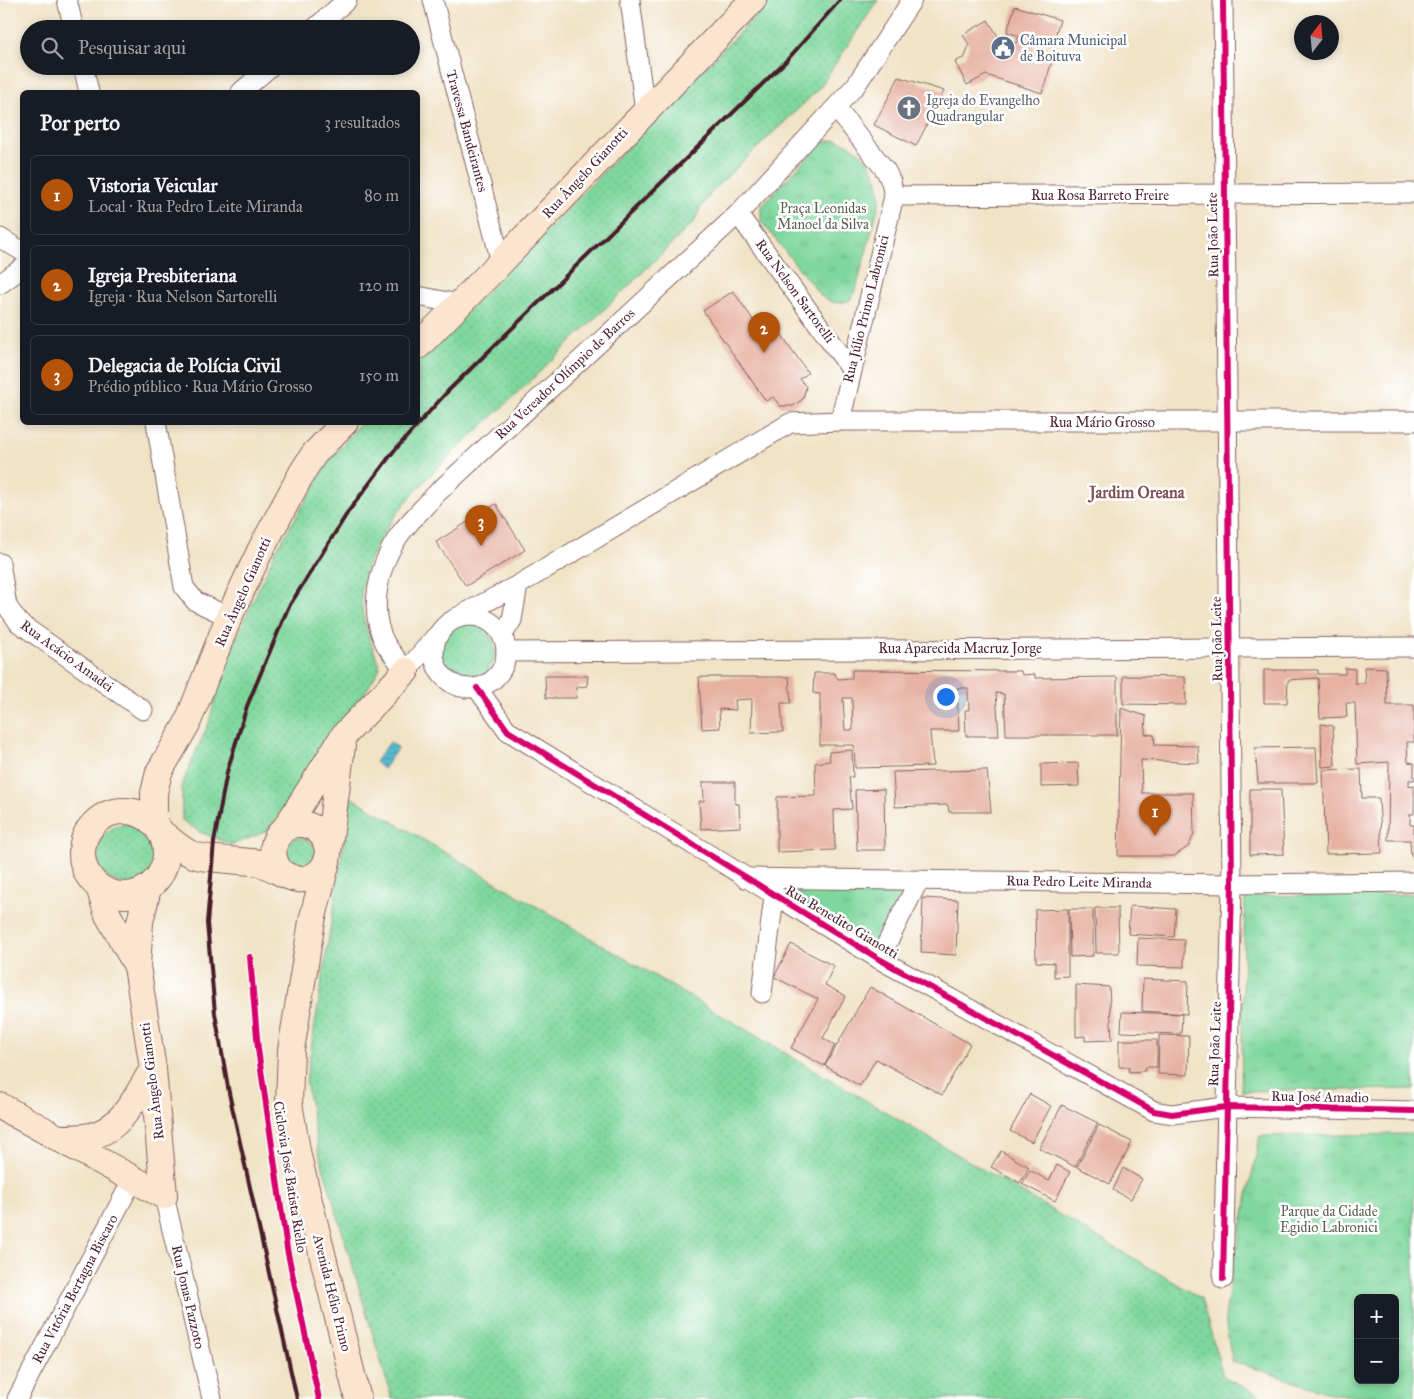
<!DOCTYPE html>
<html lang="pt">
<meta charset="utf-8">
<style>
body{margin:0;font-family:"IM FELL Great Primer",serif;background:#242831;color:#f1f3f6}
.controls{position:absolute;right:15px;bottom:15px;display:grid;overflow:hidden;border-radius:8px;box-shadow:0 2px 8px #0003}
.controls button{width:45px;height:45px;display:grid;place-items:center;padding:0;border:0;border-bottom:1px solid #363941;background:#171b24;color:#f1f3f6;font:25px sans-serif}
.compass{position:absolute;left:1294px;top:15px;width:45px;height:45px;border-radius:50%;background:#171b24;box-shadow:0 2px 8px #0003;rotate:16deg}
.you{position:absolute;left:945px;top:696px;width:18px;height:18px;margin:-12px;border:4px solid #fff;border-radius:50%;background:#1a73e8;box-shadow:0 0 0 8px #1a73e833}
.badge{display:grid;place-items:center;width:32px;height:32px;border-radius:50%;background:#b45309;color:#fff;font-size:16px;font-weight:700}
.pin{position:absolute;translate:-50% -41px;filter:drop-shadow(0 1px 2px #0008)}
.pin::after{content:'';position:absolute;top:26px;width:18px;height:15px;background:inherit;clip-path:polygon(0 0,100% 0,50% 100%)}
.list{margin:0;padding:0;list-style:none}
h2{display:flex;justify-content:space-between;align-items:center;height:65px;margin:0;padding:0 20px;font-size:21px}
h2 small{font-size:16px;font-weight:400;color:#9ea1a6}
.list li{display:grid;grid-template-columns:32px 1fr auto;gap:15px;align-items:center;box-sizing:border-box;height:80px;margin:0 10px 10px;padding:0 10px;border:1px solid #363941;border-radius:8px}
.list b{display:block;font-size:19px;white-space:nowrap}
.list p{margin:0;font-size:16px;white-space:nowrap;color:#9ea1a6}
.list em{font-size:16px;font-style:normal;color:#9ea1a6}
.icon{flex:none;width:28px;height:28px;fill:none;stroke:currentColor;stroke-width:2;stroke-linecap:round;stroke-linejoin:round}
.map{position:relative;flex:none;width:1414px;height:1399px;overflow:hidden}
.search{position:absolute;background:#171b24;box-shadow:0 2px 8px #0003;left:20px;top:20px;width:400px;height:55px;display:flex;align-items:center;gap:12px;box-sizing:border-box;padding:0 18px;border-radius:28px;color:#9ea1a6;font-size:19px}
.panel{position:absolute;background:#171b24;box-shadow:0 2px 8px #0003;left:20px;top:90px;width:400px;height:335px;border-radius:8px}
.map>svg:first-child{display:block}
.grass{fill:url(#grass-dots);stroke:#647b64}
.park{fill:url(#park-tufts);stroke:#647b64;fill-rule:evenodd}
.water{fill:url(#water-rules);stroke:#506e7e}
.building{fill:#e7b2a3;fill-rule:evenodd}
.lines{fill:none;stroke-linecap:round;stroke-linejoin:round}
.street-casing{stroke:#846461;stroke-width:21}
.secondary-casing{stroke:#846461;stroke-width:28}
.street{stroke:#fff;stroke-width:19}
.secondary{stroke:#fce5cf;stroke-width:26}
.rail{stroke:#4a1f2b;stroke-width:4}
.cycleway-casing{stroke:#fff;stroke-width:9}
.cycleway{stroke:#d6006c;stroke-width:6}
.labels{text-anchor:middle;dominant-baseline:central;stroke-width:5;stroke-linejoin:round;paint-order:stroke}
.service-label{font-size:14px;fill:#4e5e75;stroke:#fff;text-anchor:start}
.worship-label{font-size:14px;fill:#5b616d;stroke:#fff;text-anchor:start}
.street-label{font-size:14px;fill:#4a1f2b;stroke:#fff}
.park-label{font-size:14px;fill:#5c5f53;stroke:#fff}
.quarter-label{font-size:16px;font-weight:bold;fill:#815255;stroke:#fff}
</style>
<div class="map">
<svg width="1414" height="1399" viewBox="0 0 1414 1399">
<defs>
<pattern id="grass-dots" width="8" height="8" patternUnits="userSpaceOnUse" patternTransform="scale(1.25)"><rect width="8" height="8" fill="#7ed79c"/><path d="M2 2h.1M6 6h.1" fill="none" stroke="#6eb887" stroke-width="1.8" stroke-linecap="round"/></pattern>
<pattern id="park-tufts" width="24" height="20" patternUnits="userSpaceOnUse" patternTransform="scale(1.25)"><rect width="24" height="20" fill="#7ed79c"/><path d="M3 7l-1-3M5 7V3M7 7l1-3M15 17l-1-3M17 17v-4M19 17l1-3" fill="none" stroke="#6eb887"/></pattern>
<pattern id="water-rules" width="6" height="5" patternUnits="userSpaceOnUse" patternTransform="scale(1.25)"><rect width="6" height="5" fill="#55bcd2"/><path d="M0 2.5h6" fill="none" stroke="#4898ab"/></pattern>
</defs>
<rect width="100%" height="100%" fill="#fff"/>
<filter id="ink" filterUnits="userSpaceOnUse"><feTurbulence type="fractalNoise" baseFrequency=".02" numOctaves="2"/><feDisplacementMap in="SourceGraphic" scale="10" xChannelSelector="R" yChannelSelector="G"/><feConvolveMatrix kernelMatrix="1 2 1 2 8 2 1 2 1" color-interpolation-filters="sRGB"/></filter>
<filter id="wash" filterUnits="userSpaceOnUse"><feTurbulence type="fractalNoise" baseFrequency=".0096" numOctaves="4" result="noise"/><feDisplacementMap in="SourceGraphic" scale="20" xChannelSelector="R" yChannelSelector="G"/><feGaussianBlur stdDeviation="1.12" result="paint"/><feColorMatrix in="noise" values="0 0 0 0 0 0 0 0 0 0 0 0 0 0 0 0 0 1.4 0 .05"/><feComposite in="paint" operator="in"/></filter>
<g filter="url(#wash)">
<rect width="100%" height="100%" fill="#f0e3c6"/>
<g class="grass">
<path d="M771,0h107l-60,90 -105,100 -13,19 -6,13c-57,56 -114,111 -171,166 -51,50 -145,121 -160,193 -7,30 8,59 17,87l-29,48 -84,115 -35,14 -32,-13 -18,-12v-36l27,-62 16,-59 50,-111 54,-90 31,-39 58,-1v-60z"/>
<circle cx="467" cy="652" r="28"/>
<path d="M351,797l850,501 22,78 43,23h-874l-74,-249 -12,-69z"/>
<circle cx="127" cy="854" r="30"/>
<path d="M295,838c11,-1 18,4 21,14l-5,15 -21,2 -7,-20 3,-5z"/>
</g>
<g class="park">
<path d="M836,140c27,6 45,33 44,60l-24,89 -6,11c-13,5 -19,3 -30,-5l-59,-74v-14l57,-61 9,-5z"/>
<path d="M775,885l132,2 -31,60z"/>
<path d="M1414,894v195l-173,2 4,-195z"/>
<path d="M1414,1134v263l-79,-2 -103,-34 -7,-42 5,-38 30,-145zM1358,1298h37v82h-37z"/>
</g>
<path class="water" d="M390,742l8,6 -15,21 -8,-7z"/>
<g id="blocks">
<g class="building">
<path d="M1015,6l45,14 -8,26 -12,-3 -2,7 16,5 -12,38 -56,-18 -19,10 -12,-23 10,-5 4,-12 -6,-10 25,-15 11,18 17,5 3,-7 -12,-4z"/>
<path d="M899,77l45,14 -28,55 -42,-21z"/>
<path d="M733,291l21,30 4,-2 11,15 8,-6 31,45 -8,6 6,8 -3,12 -10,7h-13l-7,-9 -7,4 -63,-90z"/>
<path d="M496,504l29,46 -59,36 -30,-44z"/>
<path d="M1364,667l22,1 1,37h27v37h-7l1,20 6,1v17h-5v6l5,-1v29h-4v11h4v31h-3l-1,-16h-22l1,-78 -32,2 -2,-61h-9l1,14 -27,1 -2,-40 -30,2 -1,23h-23v-33h54v4h27v-6l10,1v14h10z"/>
<path d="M852,670l169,1 1,4 13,-1v4l82,-1v58h-111l-2,-41 -8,-1 3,43h-33l-1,-26h4l-1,-22h-11l2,43h-29l3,35 -78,2 -1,-23h-34v-51l-7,-1 1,-20h20l4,6 14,-1zM843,698h9l1,32h-8z"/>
<path d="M545,676h43l-1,10 -10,1 -1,11h-30z"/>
<path d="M1123,676l62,1 1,28 -63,-1z"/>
<path d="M699,677h90l2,26h-10l2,29 -32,1 1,-34 -17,1 1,10 -17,-1 1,19 -18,1z"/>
<path d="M1121,708l25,8 -1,18 9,1 1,10 43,1 1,17 -58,-3 1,33h51l1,40 -5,13 -15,10h-56z"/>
<path d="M1321,724l12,2 2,40 -13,1z"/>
<path d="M1316,747l2,36h-60l-3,-35z"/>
<path d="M852,750l1,27h-4l3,32 -18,1 1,40 -58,2v-55l39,-1 -1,-33 15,-2 -1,-9z"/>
<path d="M1078,763l1,23 -38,1v-23z"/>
<path d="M1361,769l1,29h17l3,55 -56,1 -3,-84z"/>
<path d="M987,770l4,42h-42l-1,-7 -53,2 -2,-35z"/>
<path d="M703,782h32v22h4l1,23 -39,2 -2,-28h5z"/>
<path d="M884,789l1,61h-28l-2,-60z"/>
<path d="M1250,789h31l3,65 -34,1z"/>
<path d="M923,898l35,2 -2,55 -35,-2z"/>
<path d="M1130,906l46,3 -2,28 -46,-3z"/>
<path d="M1095,908h23l1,45h-23z"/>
<path d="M1068,909v67l-14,1v-14l-18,-1 -1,-52z"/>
<path d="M1069,909h24v47l-23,1z"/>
<path d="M1138,938l46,2v27l-47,-1z"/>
<path d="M791,944l43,22 -9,19 21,11 -23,42 12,7 -11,21 -33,-18 27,-49 -44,-22z"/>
<path d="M1143,979l45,2 -1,33 -45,-3z"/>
<path d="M1076,985l33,2 3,53 -27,1v-5l-9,1z"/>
<path d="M870,987l100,57 -28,51 -66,-36 -16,27 -35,-20z"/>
<path d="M1122,1012l60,2 -1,20 -60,-2z"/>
<path d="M1159,1035l30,1 -1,39 -30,-1z"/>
<path d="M1119,1040h38v27h-12v4l-16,1v-5h-10z"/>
<path d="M1030,1094l21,12 -19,36 -22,-11z"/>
<path d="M1062,1105l36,18 -23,44 -36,-19z"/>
<path d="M1099,1125l33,17 -22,42 -33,-17z"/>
<path d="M1001,1151l28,16 -9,16 -29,-16z"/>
<path d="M1057,1165l13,7 -15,29 -33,-17 8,-14 19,11z"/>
<path d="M1123,1168l19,11 -11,20 -18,-9z"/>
</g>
</g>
</g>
<g filter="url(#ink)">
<use href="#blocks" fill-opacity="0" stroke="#846461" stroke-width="1"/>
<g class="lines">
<defs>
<g id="street">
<path d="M67,0l7,29"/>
<path d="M433,0l68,262"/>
<path d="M630,0l15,111"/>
<path d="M314,29l33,-29"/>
<path d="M83,66l6,26"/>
<path d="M241,92l30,-26"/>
<path d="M836,108l50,63 5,11 3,14 -54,225"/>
<path d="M894,196l520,-3"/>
<path d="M738,214l113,155"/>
<path d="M0,238l22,13"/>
<path d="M0,284l22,-16"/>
<path d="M418,296l40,8"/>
<path d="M156,422l28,165 11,14 34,16"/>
<path d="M0,563l7,43 12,17 124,87"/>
<circle cx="470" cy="652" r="36"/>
<path d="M456,618l62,-33 272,-162 50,-2h574"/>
<path d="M502,636l10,-16 6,-35"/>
<path d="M506,652l908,-5"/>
<path d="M406,671c-7,-9 -15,-18 -21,-28 -17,-33 -7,-76 13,-106 10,-15 26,-29 38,-43l302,-280 118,-129 56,-85"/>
<path d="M406,671l30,-35"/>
<path d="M477,688l31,43 371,228 275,152 18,3 54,-7 188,4"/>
<path d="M745,878l487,6 182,-2"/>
<path d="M879,959l40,-79"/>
<path d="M762,993l12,-97"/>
<path d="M164,1196l48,203"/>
<path d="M1223,1279l9,-395 -9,-884"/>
<path d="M17,1399l116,-220"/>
</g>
<g id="secondary">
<path d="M418,346l83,-84 252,-262"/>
<circle cx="124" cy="853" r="42"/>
<path d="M154,824v-31l5,-21 28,-48 42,-107 31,-66 43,-80 11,-17 31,-32"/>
<path d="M285,829l59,-94 62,-64"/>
<path d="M160,832c10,7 20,17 31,22 12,6 51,6 68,9 21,5 37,27 59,10 6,-5 10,-12 10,-20 0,-8 -4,-18 -11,-23 -29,-21 -60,17 -34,44"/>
<path d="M328,853l14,-107"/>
<path d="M327,861l-15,60 -21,129 -2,53 9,53 60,243"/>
<path d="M99,887l9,28 29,51"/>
<path d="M148,888l-8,34 -3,44 16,103 11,127"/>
<path d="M0,1106l164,90"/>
<path d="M59,1138c10,0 22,0 32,-2 32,-7 46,-42 62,-67"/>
</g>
</defs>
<use href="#street" class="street-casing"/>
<use href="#secondary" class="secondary-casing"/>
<use href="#street" class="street"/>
<use href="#secondary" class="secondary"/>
<path class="rail" d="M297,1399l-68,-306 -14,-80 -8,-90 7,-81 13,-70 20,-66 41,-98 60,-96 45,-60 55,-61 339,-331 53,-60"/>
<defs>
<g id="cycleway">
<path d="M477,688l31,43 371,228 275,152 18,3 54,-7 188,4"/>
<path d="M250,957l8,92 29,200 32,150"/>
<path d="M1223,1279l9,-395 -9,-884"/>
</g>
</defs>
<use href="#cycleway" class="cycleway-casing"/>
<use href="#cycleway" class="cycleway"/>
</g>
</g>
<defs>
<symbol id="civic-disc" viewBox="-11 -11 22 22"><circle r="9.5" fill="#5c6f8a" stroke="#fff"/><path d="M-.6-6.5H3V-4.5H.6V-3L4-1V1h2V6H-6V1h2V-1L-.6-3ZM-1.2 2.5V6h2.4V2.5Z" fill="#fff"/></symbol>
<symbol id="church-disc" viewBox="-11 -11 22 22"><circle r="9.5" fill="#6b7280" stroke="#fff"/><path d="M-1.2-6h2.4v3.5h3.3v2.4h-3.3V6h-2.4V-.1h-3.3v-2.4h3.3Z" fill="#fff"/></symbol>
</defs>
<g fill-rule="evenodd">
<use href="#civic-disc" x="989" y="34" width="28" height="28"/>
<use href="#church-disc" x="895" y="94" width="28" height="28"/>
</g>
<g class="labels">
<g class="service-label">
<text x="1020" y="40">Câmara Municipal<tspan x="1020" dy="16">de Boituva</tspan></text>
</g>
<g class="worship-label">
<text x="926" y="100">Igreja do Evangelho<tspan x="926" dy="16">Quadrangular</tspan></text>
</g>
<g class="street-label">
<text transform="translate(467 131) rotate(75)">Travessa Bandeirantes</text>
<text transform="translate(585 173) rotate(-47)">Rua Ângelo Gianotti</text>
<text x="1100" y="195">Rua Rosa Barreto Freire</text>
<text transform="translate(1213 235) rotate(-91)">Rua João Leite</text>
<text transform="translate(795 291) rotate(54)">Rua Nelson Sartorelli</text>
<text transform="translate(866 309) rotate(-76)">Rua Júlio Primo Labronici</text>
<text transform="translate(565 374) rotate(-43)">Rua Vereador Olímpio de Barros</text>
<text x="1102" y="422">Rua Mário Grosso</text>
<text transform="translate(243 592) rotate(-66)">Rua Ângelo Gianotti</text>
<text transform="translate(1217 639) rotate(-91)">Rua João Leite</text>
<text x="960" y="648">Rua Aparecida Macruz Jorge</text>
<text transform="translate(67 656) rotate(36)">Rua Acácio Amadei</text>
<text transform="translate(1079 882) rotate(1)">Rua Pedro Leite Miranda</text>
<text transform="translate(842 922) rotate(31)">Rua Benedito Gianotti</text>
<text transform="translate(1215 1044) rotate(-88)">Rua João Leite</text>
<text transform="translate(152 1081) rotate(-97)">Rua Ângelo Gianotti</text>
<text transform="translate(1320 1097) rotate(1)">Rua José Amadio</text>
<text transform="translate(290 1177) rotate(81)">Ciclovia José Batista Riello</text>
<text transform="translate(75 1289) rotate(-62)">Rua Vitória Bertagna Biscaro</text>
<text transform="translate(332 1293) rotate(76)">Avenida Hélio Primo</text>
<text transform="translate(188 1297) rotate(77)">Rua Jonas Pazzoto</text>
</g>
<g class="park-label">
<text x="823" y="208">Praça Leonidas<tspan x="823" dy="16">Manoel da Silva</tspan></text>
<text x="1329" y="1211">Parque da Cidade<tspan x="1329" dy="16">Egidio Labronici</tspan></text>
</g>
<g class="quarter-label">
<text x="1137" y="492">Jardim Oreana</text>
</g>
</g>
</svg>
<div class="controls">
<button>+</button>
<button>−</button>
</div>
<svg class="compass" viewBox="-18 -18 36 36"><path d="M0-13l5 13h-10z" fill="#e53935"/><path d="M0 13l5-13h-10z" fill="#9ea1a6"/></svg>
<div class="you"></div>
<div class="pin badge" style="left:1155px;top:836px">1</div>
<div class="pin badge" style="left:764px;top:353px">2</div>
<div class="pin badge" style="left:481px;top:546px">3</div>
<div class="search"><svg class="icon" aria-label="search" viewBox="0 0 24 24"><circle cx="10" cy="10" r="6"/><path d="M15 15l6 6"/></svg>Pesquisar aqui</div>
<section class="panel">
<h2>Por perto<small>3 resultados</small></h2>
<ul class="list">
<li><span class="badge">1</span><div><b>Vistoria Veicular</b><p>Local · Rua Pedro Leite Miranda</p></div><em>80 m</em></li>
<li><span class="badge">2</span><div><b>Igreja Presbiteriana</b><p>Igreja · Rua Nelson Sartorelli</p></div><em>120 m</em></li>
<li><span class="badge">3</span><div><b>Delegacia de Polícia Civil</b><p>Prédio público · Rua Mário Grosso</p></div><em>150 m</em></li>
</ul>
</section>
</div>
